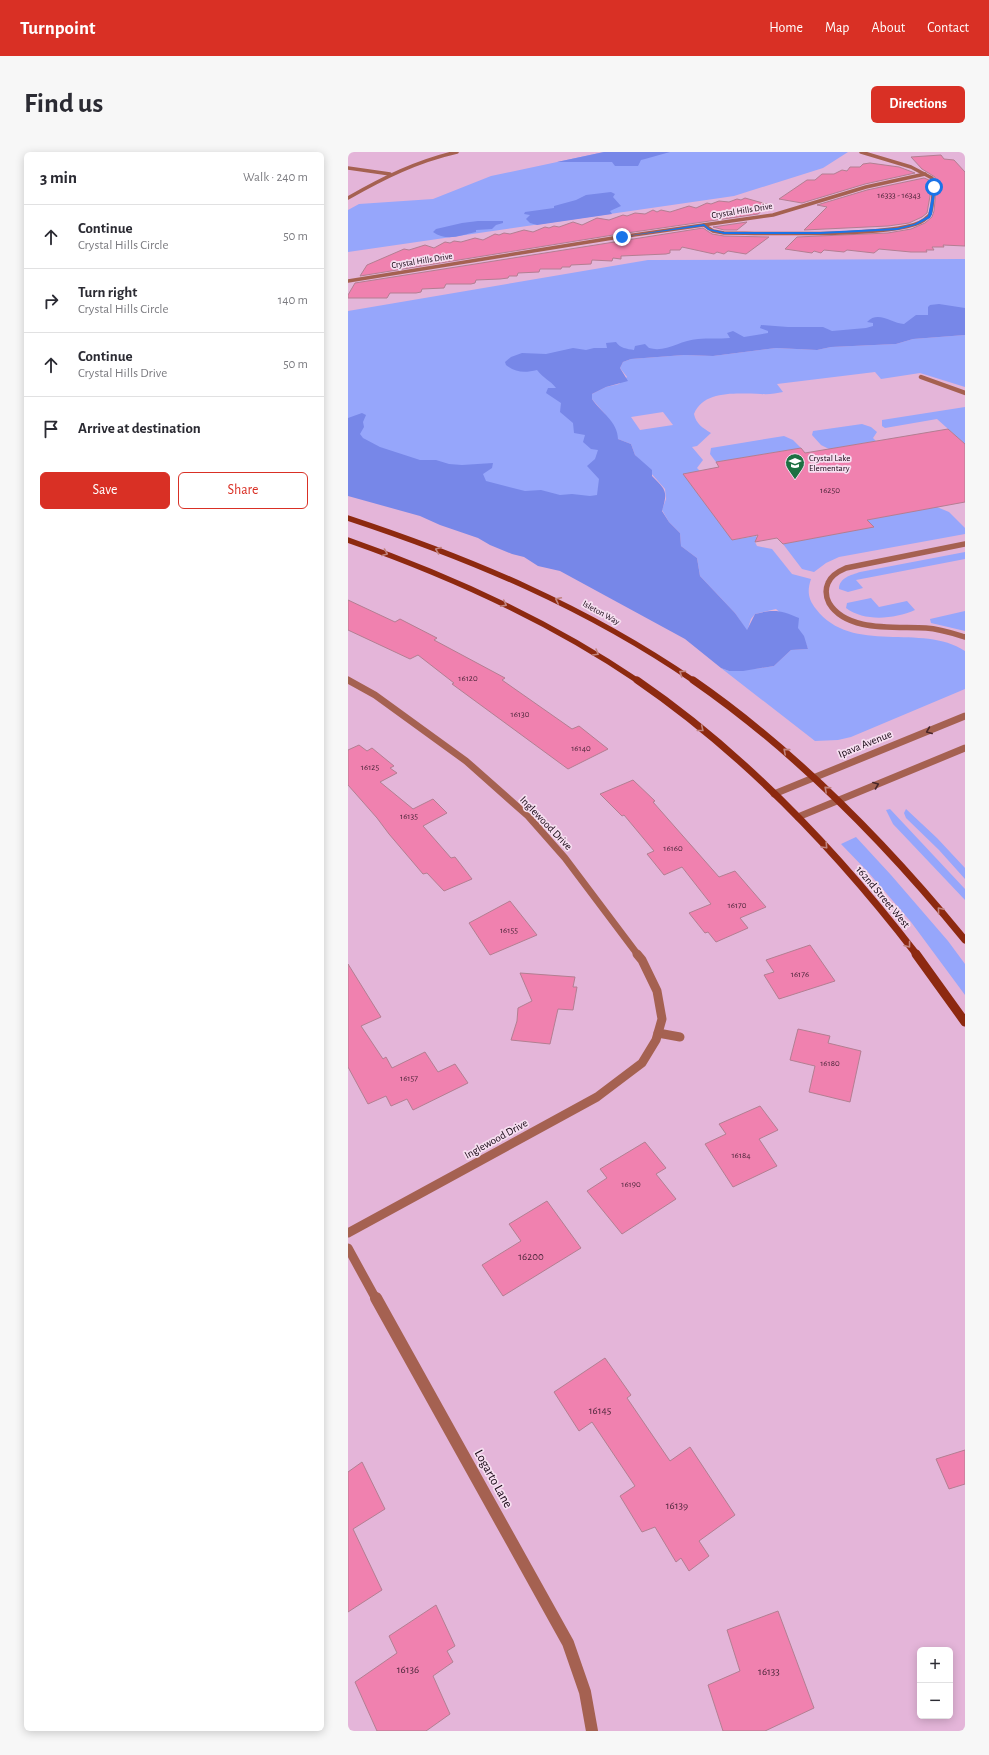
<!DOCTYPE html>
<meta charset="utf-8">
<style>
body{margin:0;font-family:"Alegreya Sans",sans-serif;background:#f7f7f7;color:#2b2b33}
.controls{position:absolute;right:12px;bottom:12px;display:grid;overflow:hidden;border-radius:6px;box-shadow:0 2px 10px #0003}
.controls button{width:36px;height:36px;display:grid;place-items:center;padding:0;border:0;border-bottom:1px solid #e1e1e2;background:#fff;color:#2b2b33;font:20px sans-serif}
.stop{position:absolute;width:12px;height:12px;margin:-9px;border:3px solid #1a73e8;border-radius:50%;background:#fff}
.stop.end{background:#1a73e8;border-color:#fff;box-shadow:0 1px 4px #0008}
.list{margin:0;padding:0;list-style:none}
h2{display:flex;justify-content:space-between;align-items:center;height:52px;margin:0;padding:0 16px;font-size:17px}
h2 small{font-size:13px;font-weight:400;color:#7c7c81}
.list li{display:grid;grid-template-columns:26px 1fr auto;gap:12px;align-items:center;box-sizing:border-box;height:64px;padding:0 16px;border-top:1px solid #e1e1e2}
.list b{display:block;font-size:15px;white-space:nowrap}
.list p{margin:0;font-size:13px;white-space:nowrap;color:#7c7c81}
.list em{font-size:13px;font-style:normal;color:#7c7c81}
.actions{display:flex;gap:8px;padding:12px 16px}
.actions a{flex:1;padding:9px 0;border:1px solid #d93025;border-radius:6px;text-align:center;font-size:14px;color:#d93025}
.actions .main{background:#d93025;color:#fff}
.icon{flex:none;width:22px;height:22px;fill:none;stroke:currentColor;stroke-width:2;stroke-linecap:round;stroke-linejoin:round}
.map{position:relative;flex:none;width:617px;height:1579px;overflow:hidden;border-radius:6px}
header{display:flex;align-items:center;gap:24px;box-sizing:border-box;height:56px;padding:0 20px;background:#d93025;color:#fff}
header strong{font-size:19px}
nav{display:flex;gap:22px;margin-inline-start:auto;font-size:14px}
.intro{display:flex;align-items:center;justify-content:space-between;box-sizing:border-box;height:96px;padding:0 24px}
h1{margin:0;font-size:28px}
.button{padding:10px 18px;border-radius:6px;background:#d93025;color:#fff;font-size:14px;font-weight:700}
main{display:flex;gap:24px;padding:0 24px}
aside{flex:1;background:#fff;border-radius:6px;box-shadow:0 2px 10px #0003}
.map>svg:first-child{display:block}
.green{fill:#96a6fb;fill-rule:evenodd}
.forest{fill:#7787e8}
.building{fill:#f081af;stroke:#b37e92}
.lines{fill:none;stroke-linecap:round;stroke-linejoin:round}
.service-far2{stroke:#a56151;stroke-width:3.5}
.service-far1{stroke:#a56151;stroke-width:4.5}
.service{stroke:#a56151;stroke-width:5.5}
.minor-far4{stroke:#a56151;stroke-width:3.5}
.minor-far3{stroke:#a56151;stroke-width:5.5}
.minor-far2{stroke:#a56151;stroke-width:7}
.minor-far1{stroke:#a56151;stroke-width:9}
.minor{stroke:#a56151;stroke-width:12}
.tertiary-far1{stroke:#a56151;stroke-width:3.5}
.tertiary{stroke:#a56151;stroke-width:7}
.secondary-far2{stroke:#8d2910;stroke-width:5.5}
.secondary-far1{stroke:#8d2910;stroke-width:7}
.secondary{stroke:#8d2910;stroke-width:9}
.oneway{stroke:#c28480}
.oneway2{stroke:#482629}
.route{fill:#1a73e8}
.labels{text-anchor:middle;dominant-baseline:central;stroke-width:3.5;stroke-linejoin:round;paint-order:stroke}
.number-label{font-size:9px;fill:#4c263a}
.far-street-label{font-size:9px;fill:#160713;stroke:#f6def0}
.far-poi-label{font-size:9px;fill:#160713;stroke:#f6def0;text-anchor:start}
.street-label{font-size:11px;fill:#160713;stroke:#f6def0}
.near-number-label{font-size:11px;fill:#4c263a}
.near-street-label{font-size:13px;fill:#160713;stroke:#f6def0}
</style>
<header>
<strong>Turnpoint</strong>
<nav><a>Home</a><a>Map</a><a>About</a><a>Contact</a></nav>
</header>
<div class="intro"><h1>Find us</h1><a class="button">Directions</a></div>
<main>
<aside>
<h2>3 min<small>Walk · 240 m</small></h2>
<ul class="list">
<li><svg class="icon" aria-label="ahead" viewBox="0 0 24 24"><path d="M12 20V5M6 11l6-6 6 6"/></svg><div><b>Continue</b><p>Crystal Hills Circle</p></div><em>50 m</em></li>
<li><svg class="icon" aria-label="right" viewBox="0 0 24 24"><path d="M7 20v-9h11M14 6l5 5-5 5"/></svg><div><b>Turn right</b><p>Crystal Hills Circle</p></div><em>140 m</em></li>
<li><svg class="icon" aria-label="ahead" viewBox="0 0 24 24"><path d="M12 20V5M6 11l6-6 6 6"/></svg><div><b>Continue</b><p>Crystal Hills Drive</p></div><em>50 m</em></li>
<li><svg class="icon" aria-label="arrive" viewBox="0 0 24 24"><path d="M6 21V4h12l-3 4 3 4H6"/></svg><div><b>Arrive at destination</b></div></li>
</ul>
<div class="actions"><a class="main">Save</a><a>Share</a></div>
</aside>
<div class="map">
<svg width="617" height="1579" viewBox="0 0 617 1579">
<rect width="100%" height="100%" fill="#e4b5d9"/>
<g class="green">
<path d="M256,0h244l-25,16 -89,28 -386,56v-42l11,-6 74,-5 58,-23z"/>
<path d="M617,107v71l-420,29 159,241 -146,-31 -87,-38 -123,-40v-180l300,-51z"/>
<path d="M617,183v52l-45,-14 -39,6 -6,-7 -98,12 6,8c-7,1 -14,3 -22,2 -21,0 -57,-5 -67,20 2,10 9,14 17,19l-14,13 -5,1 11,13 -6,8 3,3 8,1 24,68 24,-4 1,2 -2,4 2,4 15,3 20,25 19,5c-4,12 -3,20 5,30 36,47 106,13 149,42v38l-114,48 -13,3 -23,1 -94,-73 8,3 33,-3 12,-2 17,-16 17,-1c-7,-21 -16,-26 -32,-40l-21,5 -4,5 -4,12 -12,-18 -35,-37 -3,-18 -16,-12 -1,-13 -11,-11 -7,-12 4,-11 -1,-10 -30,-34 -4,-11 -13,-5 -13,-25 -13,-15v-5l14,-7 13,-3 8,-7 -7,-9 3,-6 8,-3 53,-4 29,1 63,-8 41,2 14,-3 65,-3 17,-5zM315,260l10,13 -33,5 -9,-13z"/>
<path d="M617,255v37l-28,-25 -52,9 -3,-2v-6z"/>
<path d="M514,272l9,3 6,5 -4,6 3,3 -47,8 -8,-4 -9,-10 1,-4z"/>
<path d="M436,284l9,4 8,8 -85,14 -6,-8 1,-6z"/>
<path d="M589,355l12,5 16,16v6l-126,23 -13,6 -12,9 -12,-3 -19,-25 90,-17 -6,-7z"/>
<path d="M617,400v7l-109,21 7,8 -15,4 -9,-3c0,-11 12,-14 21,-17z"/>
<path d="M523,446l8,9 28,-6 8,9c-21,9 -50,12 -69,-2l1,-5z"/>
<path d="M617,459v20l-34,-8 -1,-4z"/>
<path d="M542,657l75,80v11l-72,-76 -7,-14z"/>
<path d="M558,657l31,29 28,30v11l-26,-29 -33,-32 -2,-5z"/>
<path d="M508,685l35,38 57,66 17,23v31l-54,-73 -43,-50 -27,-28z"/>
</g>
<g class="forest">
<path d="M256,0h66l-25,7 -4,1 -3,6h-23l-3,-4h-55z"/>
<path d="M263,40l4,2 -2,3 8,9 -11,5 2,3 -75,11 -7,-2 -4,-4 4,-4 -6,-1 1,-2 29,-4v-2l22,-6 10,-5z"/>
<path d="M130,69h25v2l-7,2 -4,4 -16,1v2c-15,3 -29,10 -43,0l3,-3 26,-6z"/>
<path d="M591,152l26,4v27l-52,4 -17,5 -65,3 -14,3 -41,-2 -63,8 -29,-1 -53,4 -8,3 -3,6 8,13 -22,6 -14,7v5c8,12 26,23 26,40l13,5 4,11 17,15v6c14,14 16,15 10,35l7,11 11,11 1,13 16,12 3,18 35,37 12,17 8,-16c19,-5 26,-4 44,4l-1,10 6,8 4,13 -17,1 -17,16 -31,5h-14l-8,-3 -36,-29 -125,-68 -22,-5 -14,-9 -12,-3 -22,-9 -12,-7 -38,-13 -20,-9 -72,-20v-78l14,-5 4,2 -3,7 1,5 -4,7 3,4 17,9 40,13h16l13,4 13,1 31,-2 -1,5 -9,6 3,7 39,10 16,-1 19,5 12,-1 18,2 7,-1 2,-16 -12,-13 8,-7 3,-9 -7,-1 -8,-7 2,-7 -11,-2 -1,-10 -13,-11 1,-9 -15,-10 2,-5h8c-6,-8 -12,-9 -19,-18 -12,3 -21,3 -31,-5l-1,-3 6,-5 11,-4 24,1 27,-6 13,2 8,-2h13l-1,-5 10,-1c4,6 11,7 18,8l1,-4 10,-2 4,4c17,5 31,-8 49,-9 10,-1 21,0 32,-1l-3,-5 6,-2 11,6 24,-4v-2l-8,-3 1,-3 27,2h35l9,4 34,-3 7,-2v-3l-6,-1c11,-12 24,1 37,2l12,-9h12v-8l2,-2z"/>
</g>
<g class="building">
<path d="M593,3l3,4 10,1 11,12v74l-22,-1 1,2h-12l2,3h-8l1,2h-16l-32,-3 -5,4 -27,-3 -3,2 -20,-2 -3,3 -7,-2 -2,2 -27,-4 12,-12 91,-4 23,-4 14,-6 7,-6 2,-6 2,-20 -1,-14 -13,-8 -11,-12z"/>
<path d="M522,11l29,4 16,6 -50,11 -63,19 -23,-4 28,-19h8l7,-6h12l8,-4 5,1 3,-4h10l3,-3z"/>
<path d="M576,26l5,2 1,16 -3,17 -5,4 -13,6 -21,3 -84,4 23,-23 -10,-2 50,-15z"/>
<path d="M397,46l25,7 -12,9 -145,21 -253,41 7,-11 37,-16 5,1 16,-5 9,3 11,-6 5,1 4,-2 7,1 14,-4 8,2 12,-6 4,1 5,-2 6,1 14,-4 9,2 12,-5 4,1 5,-2 5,1 14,-5 9,3 15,-7 12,2 14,-5 4,1 8,-3 10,1 8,-4 4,2 4,-2 9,2 19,-6 7,2 11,-5 4,1 8,-3 10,1 8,-3 4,1z"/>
<path d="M399,70l-10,8h-13l-11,-3z"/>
<path d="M355,76l9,6 12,2 45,1 -23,17 -18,-3 -4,3 -7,-2 -3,2 -32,-7 -2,3h-10v3l-4,1 -45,2v3l-8,-1 -1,3 -20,-1 -1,4 -20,1 -1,2h-8l-1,2h-21l-1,3 -21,1 -1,3h-8l-1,2 -8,1 -24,1 -1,3 -4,1h-25l-2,4 -22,1 -1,3 -5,1h-26l-3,5h-39v-3l7,-12z"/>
<path d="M600,277l17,15v58l-98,18 7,7 -91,17 -6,-6 -22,4 3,-7 -26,5 -49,-66 36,-7 -3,-5 85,-14 4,5z"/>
<path d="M0,448l47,22 5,-3 37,19 -3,2 71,38 -3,2 70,49 7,-3 29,23 -40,20 -116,-85 2,-1 -36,-28 -8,4 -62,-29z"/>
<path d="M11,593l8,6 5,-3 22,18 -4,2 7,5 -17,9 33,27 20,-10 14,14 -24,13 28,32 4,-1 17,22 -28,12 -17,-18 -4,1 -34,-40 -12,-16 -29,-33v-35z"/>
<path d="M285,628l22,21 -2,1 66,75 16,-6 31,36 -26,11 8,10 -32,14 -8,-10 -3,1 -16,-20 22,-9 -29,-37 -18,8 -17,-21 7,-3 -30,-36 -2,1 -22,-22z"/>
<path d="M162,749l27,34 -47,20 -21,-32z"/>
<path d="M462,793l25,36 -56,18 -15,-24 10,-3 -8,-12z"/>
<path d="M0,812l33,53 -20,9 22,33 3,-2 6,11 33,-16 13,20 17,-8 13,19 -55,27 -6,-11 -16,7 -5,-10 -18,8 -20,-37z"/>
<path d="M172,821l55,4 -2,10h4l-4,23 -15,-1 -8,35 -39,-4 6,-19 1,-13 14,-7z"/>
<path d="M450,877l32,7 -2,7 33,8 -11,51 -41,-10 6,-26 -25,-6z"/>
<path d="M412,954l18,24 -19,9 18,27 -44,21 -28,-43 21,-10 -7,-10z"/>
<path d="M297,990l21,26 -10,6 20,25 -54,35 -35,-43 20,-13 -7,-9z"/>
<path d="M199,1049l34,47 -78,48 -21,-31 39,-24 -12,-17z"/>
<path d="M257,1206l26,37 -4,3 43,63 20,-14 45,68 -36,26 10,15 -20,15 -8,-13 -5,4 -21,-35 -13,5 -22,-36 15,-10 -43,-64 -13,9 -25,-39z"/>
<path d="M617,1298v34l-16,5 -13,-30z"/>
<path d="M14,1310l23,47 -32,20 29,61 -34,22v-140z"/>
<path d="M88,1453l19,41 -8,5 6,11 -20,14 17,38 -24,17h-49l-22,-49 42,-29 -8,-17z"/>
<path d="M430,1459l36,97 -49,23h-42l-15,-46 32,-14 -13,-41z"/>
</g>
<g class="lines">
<g class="service-far2">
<path d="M356,73l9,6 11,2c35,0 177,5 200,-13 1,-1 5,-4 6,-6 3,-7 4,-29 2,-36l-21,-11 -50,-15"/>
<path d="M0,129l265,-43 160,-23 93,-28 59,-13"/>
</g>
<path class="service-far1" d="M573,225l44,16"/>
<path class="service" d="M617,392l-119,24c-7,3 -15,7 -18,15 -3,7 -2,14 1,20 18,30 68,23 97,25 14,1 26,5 39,9"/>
<path class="minor-far4" d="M0,16l42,6"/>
<path class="minor-far3" d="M0,528l2,1"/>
<path class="minor-far2" d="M0,528l27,15 91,66 62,55 37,42 73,97"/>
<g class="minor-far1">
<path d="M310,881l22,4"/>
<path d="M0,1081l249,-136 45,-34 14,-23 6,-21 -5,-28 -15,-31 -5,-6"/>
<path d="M0,1096l28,51"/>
</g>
<path class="minor" d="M28,1146l192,345 17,49 7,39"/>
<path class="tertiary-far1" d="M0,46c35,-20 69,-37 109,-46"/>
<g class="tertiary">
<path d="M426,642l191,-78"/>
<path d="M450,665l167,-69"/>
</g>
<g class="secondary-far2">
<path d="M0,366c124,41 238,89 346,163"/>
<path d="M0,388c103,36 200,80 290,141"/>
</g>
<g class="secondary-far1">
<path d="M289,528c108,74 200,171 280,275"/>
<path d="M345,528c104,72 192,162 272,260"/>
</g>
<path class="secondary" d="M568,802l49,68"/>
</g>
<defs><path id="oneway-chevron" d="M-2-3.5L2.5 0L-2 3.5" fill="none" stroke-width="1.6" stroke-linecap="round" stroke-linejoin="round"/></defs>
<g class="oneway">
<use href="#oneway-chevron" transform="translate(90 398) rotate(-159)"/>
<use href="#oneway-chevron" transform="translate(37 401) rotate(21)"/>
<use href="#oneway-chevron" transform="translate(210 448) rotate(-153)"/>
<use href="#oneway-chevron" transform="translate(156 452) rotate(26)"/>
<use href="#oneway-chevron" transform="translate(248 501) rotate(31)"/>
<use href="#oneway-chevron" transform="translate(334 521) rotate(-146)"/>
<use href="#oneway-chevron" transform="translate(353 577) rotate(39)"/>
<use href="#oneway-chevron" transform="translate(438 599) rotate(-139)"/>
<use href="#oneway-chevron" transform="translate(479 637) rotate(-138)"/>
<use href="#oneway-chevron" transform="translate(477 694) rotate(47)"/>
<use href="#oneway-chevron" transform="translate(592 758) rotate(-130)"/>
<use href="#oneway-chevron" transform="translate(560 793) rotate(53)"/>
</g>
<g class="oneway2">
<use href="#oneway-chevron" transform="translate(581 579) rotate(158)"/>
<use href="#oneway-chevron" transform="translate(528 633) rotate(-21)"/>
</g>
<path class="route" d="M586,34l2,1 -4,27 -2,4 -14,7 -19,5 -77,4h-96l-16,-4 -4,-4 -84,11 84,-13 6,5 14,3h96l77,-4 17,-4 14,-8z"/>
<defs>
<symbol id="school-pin" viewBox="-11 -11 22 30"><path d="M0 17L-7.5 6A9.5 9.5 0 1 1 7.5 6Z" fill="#1c7042" stroke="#f6def0"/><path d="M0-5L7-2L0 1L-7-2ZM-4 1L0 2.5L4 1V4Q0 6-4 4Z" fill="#fff"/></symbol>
</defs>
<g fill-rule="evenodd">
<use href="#school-pin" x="436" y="300" width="22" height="30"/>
</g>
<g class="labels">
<g class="number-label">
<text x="551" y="43">16333 - 16343</text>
<text x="482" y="338">16250</text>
<text x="120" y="526">16120</text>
<text x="172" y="562">16130</text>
<text x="233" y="596">16140</text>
<text x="22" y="615">16125</text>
<text x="61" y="664">16135</text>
<text x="325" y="696">16160</text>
<text x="389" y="753">16170</text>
<text x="161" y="778">16155</text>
<text x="452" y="822">16176</text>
<text x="482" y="911">16180</text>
<text x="61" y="926">16157</text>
<text x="393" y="1003">16184</text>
<text x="283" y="1032">16190</text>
</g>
<g class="far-street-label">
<text transform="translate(394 59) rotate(-9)">Crystal Hills Drive</text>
<text transform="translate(74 109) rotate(-9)">Crystal Hills Drive</text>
<text transform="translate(253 461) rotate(29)">Isleton Way</text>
</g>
<g class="far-poi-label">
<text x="461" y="306">Crystal Lake<tspan x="461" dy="10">Elementary</tspan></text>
</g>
<g class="street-label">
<text transform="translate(517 592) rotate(-22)">Ipava Avenue</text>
<text transform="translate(198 671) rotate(46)">Inglewood Drive</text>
<text transform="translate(535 745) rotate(50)">162nd Street West</text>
<text transform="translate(148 987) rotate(-29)">Inglewood Drive</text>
</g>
<g class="near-number-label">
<text x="183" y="1104">16200</text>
<text x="252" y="1258">16145</text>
<text x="329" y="1353">16139</text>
<text x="60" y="1517">16136</text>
<text x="421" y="1519">16133</text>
</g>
<g class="near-street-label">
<text transform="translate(145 1327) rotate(61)">Logarto Lane</text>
</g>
</g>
</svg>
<div class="controls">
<button>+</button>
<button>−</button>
</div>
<div class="stop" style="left:586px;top:35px"></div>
<div class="stop end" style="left:274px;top:85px"></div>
</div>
</main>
